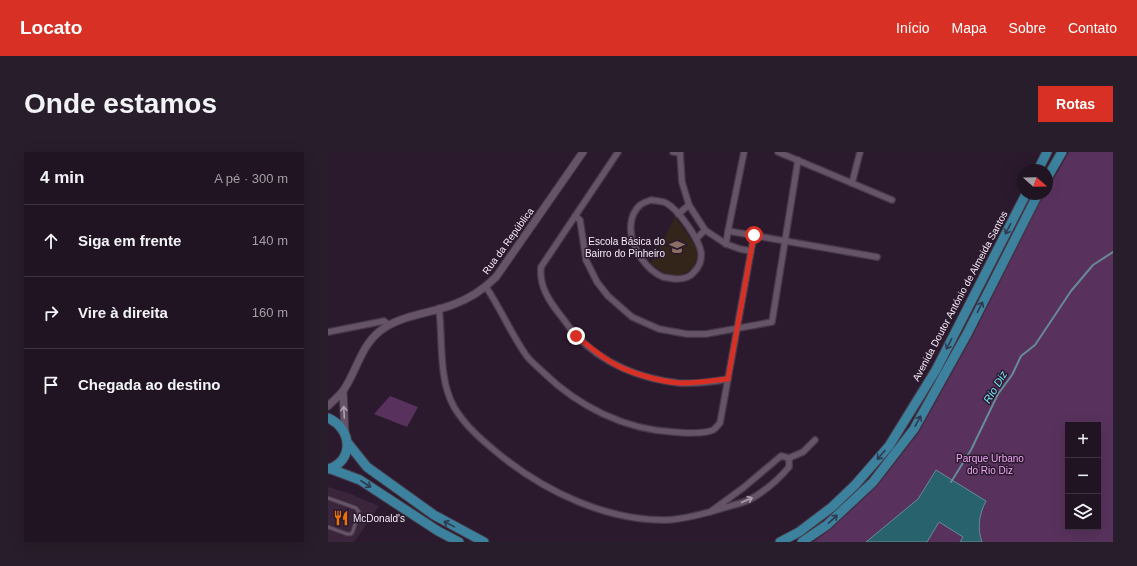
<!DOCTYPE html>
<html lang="pt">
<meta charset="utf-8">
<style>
body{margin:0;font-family:Helvetica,sans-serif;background:#281d2a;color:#f1f3f6}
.controls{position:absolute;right:12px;bottom:12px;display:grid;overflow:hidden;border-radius:0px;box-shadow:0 4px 16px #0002}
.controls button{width:36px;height:36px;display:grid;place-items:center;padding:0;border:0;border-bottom:1px solid #3d3340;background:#201422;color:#f1f3f6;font:20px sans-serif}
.compass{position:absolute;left:689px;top:12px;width:36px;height:36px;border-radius:50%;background:#201422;box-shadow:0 4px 16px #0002;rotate:110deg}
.stop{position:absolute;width:12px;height:12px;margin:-9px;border:3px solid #d93025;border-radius:50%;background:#fff}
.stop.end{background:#d93025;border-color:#fff;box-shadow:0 1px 4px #0008}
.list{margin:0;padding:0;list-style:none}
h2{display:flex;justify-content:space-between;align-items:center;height:52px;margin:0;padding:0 16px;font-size:17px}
h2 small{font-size:13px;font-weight:400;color:#a29ea5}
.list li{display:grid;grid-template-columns:26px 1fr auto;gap:12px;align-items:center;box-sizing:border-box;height:72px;padding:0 16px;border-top:1px solid #3d3340}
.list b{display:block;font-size:15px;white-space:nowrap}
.list em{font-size:13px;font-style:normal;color:#a29ea5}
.icon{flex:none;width:22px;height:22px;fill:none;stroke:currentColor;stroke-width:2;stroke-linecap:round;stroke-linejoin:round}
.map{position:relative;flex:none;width:785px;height:390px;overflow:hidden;border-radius:0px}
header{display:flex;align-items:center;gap:24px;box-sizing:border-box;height:56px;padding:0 20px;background:#d93025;color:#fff}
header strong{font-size:19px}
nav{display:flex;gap:22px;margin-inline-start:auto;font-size:14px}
.intro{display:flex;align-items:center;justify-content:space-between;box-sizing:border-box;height:96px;padding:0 24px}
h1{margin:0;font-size:28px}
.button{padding:10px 18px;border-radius:0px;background:#d93025;color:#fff;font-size:14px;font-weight:700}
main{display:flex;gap:24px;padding:0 24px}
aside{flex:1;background:#201422;border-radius:0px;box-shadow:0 4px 16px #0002}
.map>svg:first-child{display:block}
.built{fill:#3a253c}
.education{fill:#34251a}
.green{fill:#58325d;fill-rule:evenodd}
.water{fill:#28626d;stroke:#668b96}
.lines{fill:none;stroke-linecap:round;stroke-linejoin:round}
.stream{stroke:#668b96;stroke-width:2}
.service-casing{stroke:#453847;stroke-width:5}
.minor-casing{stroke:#453847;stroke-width:8}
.tertiary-casing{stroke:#453847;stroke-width:9}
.trunk-casing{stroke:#453847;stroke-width:11}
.service{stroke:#665368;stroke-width:3}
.minor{stroke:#665368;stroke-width:5.5}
.tertiary{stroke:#665368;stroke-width:7}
.trunk{stroke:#3c829f;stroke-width:9}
.oneway{stroke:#30394f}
.oneway2{stroke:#ae9fb0}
.route{stroke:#d93025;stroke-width:5}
.labels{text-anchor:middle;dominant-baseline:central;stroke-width:3;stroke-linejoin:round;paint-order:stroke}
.street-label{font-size:10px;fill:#f6ebf7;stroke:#2b1a2d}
.poi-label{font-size:10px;fill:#f6ebf7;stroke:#2b1a2d;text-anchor:end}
.park-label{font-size:10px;fill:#eea5f5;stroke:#2b1a2d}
.water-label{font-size:11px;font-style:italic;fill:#73e3fa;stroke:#2b1a2d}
</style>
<header>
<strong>Locato</strong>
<nav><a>Início</a><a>Mapa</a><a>Sobre</a><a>Contato</a></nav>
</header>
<div class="intro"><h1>Onde estamos</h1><a class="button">Rotas</a></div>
<main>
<aside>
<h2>4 min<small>A pé · 300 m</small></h2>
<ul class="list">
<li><svg class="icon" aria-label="ahead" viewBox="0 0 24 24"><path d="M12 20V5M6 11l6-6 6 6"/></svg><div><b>Siga em frente</b></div><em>140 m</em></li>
<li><svg class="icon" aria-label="right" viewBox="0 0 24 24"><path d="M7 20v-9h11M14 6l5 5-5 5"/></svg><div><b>Vire à direita</b></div><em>160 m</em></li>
<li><svg class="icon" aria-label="arrive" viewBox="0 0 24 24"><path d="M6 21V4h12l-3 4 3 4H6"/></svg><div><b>Chegada ao destino</b></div></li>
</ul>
</aside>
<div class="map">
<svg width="785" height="390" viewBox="0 0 785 390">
<rect width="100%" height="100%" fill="#2b1a2d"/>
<path class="built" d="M0,335l20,6 31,13 -25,36h-26z"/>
<path class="education" d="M347,65l20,28 3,10 -5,13 -12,7 -6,1 -12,-4 -12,-8z"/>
<g class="green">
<path d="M741,0h44v390h-300l18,-13 46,-43 42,-54 53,-95 67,-133 6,-10h2v-4zM740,273h30v102h-30z"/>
<path d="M62,244l28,11 -11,20 -33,-13z"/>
</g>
<path class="water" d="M608,318l50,31c-7,13 -9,27 -4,41h-22l3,-5 -24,-15 -12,20h-61l52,-43z"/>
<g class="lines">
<path class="stream" d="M623,330l20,-32 27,-56 14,-19 9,-19 14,-11 36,-54 22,-26 20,-13"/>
<defs>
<path id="service" d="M0,346l28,10 3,4 -6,19 -2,3h-4l-19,-7"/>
<g id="minor">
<path d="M290,0l-77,115c-2,19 8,34 20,49 5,6 9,13 15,19 26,29 66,44 103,48 16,1 33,-1 49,-4"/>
<path d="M345,0l7,1"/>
<path d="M352,0l2,30 7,23 16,25 21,14 14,5 11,2 3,-16"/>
<path d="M450,0l114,48"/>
<path d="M524,31l8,-31"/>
<path d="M323,48c4,1 11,1 15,3 12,6 33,36 35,49 1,8 -2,15 -7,20 -4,6 -12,7 -19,7 -4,-1 -8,-1 -12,-2 -24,-10 -45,-51 -23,-72 3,-2 8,-4 11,-5z"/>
<path d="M350,62l11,-9"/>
<path d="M247,64l5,4 6,40 11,22 11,14 24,21 27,12 28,5h19l66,-12 26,-162"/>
<path d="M400,79l16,-79"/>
<path d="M368,87l9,-9"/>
<path d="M398,92l2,-13 149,26"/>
<path d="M158,135c15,22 25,47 40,68 5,7 12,12 18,18 34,33 81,57 130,59 9,1 31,2 39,-2 2,-1 5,-5 7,-7l31,-172"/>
<path d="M111,156c4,32 -1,70 15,99 11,19 29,34 46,48 46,37 107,66 167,65 18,-1 36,-6 53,-11 9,-3 20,-5 29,-9 15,-8 29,-20 40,-33v-9l-8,-2 -38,32 -33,24"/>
<path d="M0,180l56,-11 5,4"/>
<path d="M461,306l14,-6 12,-12"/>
</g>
<g id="tertiary">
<path d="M15,239l2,43"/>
<path d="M0,254c5,-5 11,-10 15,-15 14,-20 17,-44 37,-60 21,-16 48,-17 72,-26 17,-6 31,-15 44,-28l87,-125"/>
</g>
<g id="trunk">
<path d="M710,18l9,-18"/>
<path d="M719,26l15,-26"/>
<path d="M0,266c24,10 27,43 0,51"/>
<path d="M19,290l20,25 67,48 50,27"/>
<path d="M3,317l29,11 78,51 21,11"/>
<path d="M452,390l19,-10 33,-25 23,-22 34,-39 47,-76 90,-176"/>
<path d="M474,390l25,-17 46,-43 41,-53 53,-95 71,-140"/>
</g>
</defs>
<use href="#service" class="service-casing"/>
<use href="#minor" class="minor-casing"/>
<use href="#tertiary" class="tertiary-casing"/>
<use href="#trunk" class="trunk-casing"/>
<use href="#service" class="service"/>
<use href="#minor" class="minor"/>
<use href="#tertiary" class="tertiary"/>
<use href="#trunk" class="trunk"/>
</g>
<defs><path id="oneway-shaft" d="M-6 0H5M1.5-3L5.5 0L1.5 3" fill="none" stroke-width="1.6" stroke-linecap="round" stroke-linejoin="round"/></defs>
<g class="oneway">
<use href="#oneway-shaft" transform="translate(680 77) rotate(117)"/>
<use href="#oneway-shaft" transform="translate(652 155) rotate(-63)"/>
<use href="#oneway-shaft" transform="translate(621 192) rotate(117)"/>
<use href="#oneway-shaft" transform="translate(590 269) rotate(-61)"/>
<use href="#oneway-shaft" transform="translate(553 303) rotate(131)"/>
<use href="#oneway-shaft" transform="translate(38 332) rotate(33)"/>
<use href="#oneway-shaft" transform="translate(505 367) rotate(-43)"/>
<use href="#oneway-shaft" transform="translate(121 372) rotate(-152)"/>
</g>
<g class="oneway2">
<use href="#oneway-shaft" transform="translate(16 260) rotate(-93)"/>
<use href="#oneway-shaft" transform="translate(419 348) rotate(-24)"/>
</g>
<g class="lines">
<path class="route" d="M248,184c13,10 25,21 40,29 17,9 46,17 65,18 16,0 31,-2 47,-4l26,-144"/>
</g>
<defs>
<symbol id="school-bare" viewBox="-9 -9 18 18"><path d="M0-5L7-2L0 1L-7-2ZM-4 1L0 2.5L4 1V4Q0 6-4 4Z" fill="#8d6e63" stroke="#2b1a2d" stroke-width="2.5" paint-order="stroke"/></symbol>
<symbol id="restaurant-bare" viewBox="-9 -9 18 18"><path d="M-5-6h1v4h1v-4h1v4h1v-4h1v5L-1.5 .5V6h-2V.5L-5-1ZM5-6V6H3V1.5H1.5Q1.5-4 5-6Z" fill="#e8710a" stroke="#2b1a2d" stroke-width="2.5" paint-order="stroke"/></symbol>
</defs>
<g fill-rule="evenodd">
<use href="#school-bare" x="338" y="84" width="22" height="22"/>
<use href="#restaurant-bare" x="2" y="355" width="22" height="22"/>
</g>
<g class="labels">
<g class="street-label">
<text transform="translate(180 89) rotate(-54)">Rua da República</text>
<text transform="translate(632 144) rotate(-62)">Avenida Doutor António de Almeida Santos</text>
</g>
<g class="poi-label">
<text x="337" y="89">Escola Básica do<tspan x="337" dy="12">Bairro do Pinheiro</tspan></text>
<text x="25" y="366" text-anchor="start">McDonald's</text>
</g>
<g class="park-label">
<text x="662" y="306">Parque Urbano<tspan x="662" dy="12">do Rio Diz</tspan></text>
</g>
<g class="water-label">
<text transform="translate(667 235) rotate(-59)">Rio Diz</text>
</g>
</g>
</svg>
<div class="controls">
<button>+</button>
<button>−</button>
<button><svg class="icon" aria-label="layers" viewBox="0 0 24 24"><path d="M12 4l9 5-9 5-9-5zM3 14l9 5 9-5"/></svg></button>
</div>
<svg class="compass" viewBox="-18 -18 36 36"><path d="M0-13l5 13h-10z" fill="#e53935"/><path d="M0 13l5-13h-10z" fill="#a29ea5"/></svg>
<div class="stop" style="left:426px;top:83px"></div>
<div class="stop end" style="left:248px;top:184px"></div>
</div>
</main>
